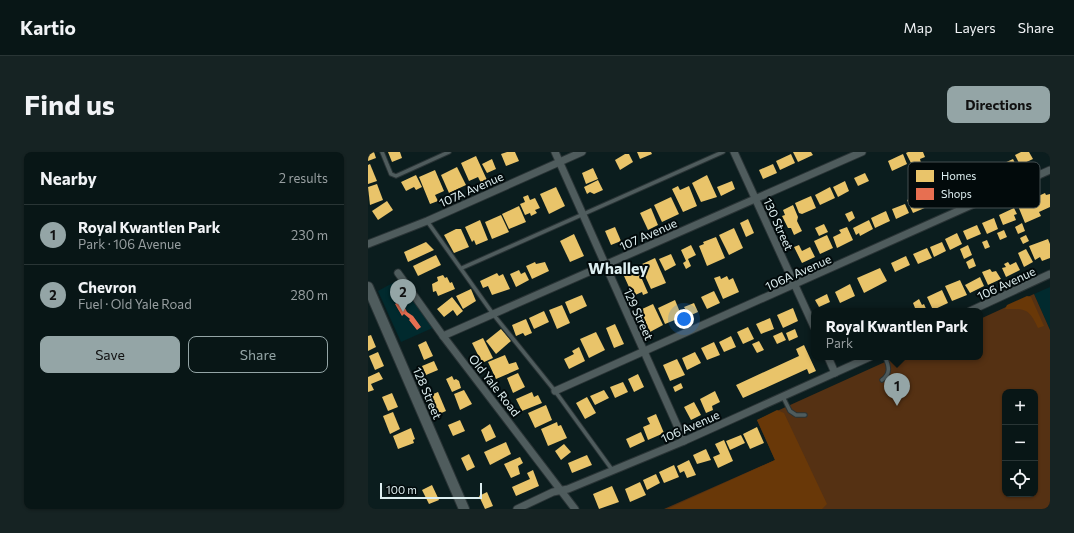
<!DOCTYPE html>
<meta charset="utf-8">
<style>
body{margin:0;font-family:Commissioner,sans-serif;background:#162323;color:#f1f3f6}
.controls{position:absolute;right:12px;bottom:12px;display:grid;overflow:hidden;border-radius:8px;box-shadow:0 1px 3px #0004}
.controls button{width:36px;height:36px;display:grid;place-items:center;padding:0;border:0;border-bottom:1px solid #293535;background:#081616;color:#f1f3f6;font:20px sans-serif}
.scale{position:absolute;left:12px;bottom:10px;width:102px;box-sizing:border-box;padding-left:4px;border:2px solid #ddeef0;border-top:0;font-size:11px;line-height:14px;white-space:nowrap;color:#ddeef0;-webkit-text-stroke:3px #020a0b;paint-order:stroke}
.you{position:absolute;left:316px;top:167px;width:14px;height:14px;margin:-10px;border:3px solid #fff;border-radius:50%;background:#1a73e8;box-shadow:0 0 0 6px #1a73e833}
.badge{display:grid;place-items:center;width:26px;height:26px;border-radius:50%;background:#94a5a6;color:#111;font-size:13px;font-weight:700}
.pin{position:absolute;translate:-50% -33px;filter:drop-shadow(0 1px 2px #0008)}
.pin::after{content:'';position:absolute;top:21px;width:14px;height:12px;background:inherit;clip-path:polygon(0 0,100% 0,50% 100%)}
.popup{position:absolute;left:443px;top:156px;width:172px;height:52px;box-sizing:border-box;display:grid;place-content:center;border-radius:8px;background:#081616;filter:drop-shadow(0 1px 3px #0005);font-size:13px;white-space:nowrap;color:#989fa1}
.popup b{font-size:15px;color:#f1f3f6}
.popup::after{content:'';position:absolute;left:50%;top:100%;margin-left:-8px;border:8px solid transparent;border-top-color:#081616}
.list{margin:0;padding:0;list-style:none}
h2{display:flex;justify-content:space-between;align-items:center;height:52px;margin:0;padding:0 16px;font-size:17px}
h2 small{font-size:13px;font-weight:400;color:#989fa1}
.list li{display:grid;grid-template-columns:26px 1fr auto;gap:12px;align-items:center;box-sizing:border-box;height:60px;padding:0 16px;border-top:1px solid #293535}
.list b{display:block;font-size:15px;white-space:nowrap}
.list p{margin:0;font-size:13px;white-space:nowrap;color:#989fa1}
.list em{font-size:13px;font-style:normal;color:#989fa1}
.actions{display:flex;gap:8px;padding:12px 16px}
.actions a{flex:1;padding:9px 0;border:1px solid #94a5a6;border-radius:8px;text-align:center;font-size:14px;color:#94a5a6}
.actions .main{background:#94a5a6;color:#111}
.icon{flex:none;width:22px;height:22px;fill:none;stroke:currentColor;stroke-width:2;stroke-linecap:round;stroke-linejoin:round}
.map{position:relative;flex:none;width:682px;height:357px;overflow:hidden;border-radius:8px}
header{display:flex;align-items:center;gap:24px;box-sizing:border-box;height:56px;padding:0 20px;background:#081616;border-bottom:1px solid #293535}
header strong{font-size:19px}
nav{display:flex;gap:22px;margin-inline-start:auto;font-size:14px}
.intro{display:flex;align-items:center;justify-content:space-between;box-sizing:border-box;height:96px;padding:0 24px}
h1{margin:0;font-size:28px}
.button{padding:10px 18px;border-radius:8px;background:#94a5a6;color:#111;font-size:14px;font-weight:700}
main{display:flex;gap:24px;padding:0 24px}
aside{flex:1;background:#081616;border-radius:8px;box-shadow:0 1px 3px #0004}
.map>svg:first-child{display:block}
.built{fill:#012a2e}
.green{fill:#553113;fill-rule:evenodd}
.forest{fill:#693808}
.homes{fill:#e9c46a}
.shops{fill:#e76f51}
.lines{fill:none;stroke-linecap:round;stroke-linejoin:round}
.lane-casing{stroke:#2a3436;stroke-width:5.5}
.street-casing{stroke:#2a3436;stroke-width:9}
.secondary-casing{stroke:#2a3436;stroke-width:12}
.lane{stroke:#4f5c5d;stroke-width:3.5}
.street{stroke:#4f5c5d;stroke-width:7}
.secondary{stroke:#4f5c5d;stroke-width:10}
.labels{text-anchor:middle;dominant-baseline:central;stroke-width:4;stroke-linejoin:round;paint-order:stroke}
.street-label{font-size:12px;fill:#ddeef0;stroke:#020a0b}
.district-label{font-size:16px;font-weight:bold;fill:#ddeef0;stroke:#020a0b}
.key{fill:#020a0b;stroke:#444e50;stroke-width:1}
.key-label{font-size:11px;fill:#ddeef0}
</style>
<header>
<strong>Kartio</strong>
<nav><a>Map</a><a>Layers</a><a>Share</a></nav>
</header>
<div class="intro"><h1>Find us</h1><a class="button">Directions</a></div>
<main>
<aside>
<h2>Nearby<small>2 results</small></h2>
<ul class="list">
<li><span class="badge">1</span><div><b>Royal Kwantlen Park</b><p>Park · 106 Avenue</p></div><em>230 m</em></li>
<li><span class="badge">2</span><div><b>Chevron</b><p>Fuel · Old Yale Road</p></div><em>280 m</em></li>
</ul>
<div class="actions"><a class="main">Save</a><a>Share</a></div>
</aside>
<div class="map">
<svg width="682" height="357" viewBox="0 0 682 357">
<rect width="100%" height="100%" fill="#0b1d1e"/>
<g class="built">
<path d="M30,128l39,46 -36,16 -23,-51z"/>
<path d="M682,135v43l-16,-36z"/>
</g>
<path class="green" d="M666,142l16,36v179h-386l111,-49 -18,-40 139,-63h84v-38zM637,240h30v102h-30z"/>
<g class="forest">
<path d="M659,144l4,1 13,29 -6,2c-9,-20 -13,-19 -33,-19l2,-4z"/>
<path d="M409,258l7,3 43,91 -5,5h-155l108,-49 -18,-40z"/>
</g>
<g class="homes">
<path d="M0,0h6l2,6 -8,3z"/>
<path d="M20,0h12l2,6 -10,4z"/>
<path d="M139,0h8l4,9 -13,5 -5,-12z"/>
<path d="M269,0h14l1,2 -12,5z"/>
<path d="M425,0h18l2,3 -15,7z"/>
<path d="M540,0h15l2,5 -5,2 1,4 -8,4 -7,-14z"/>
<path d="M653,0h8l4,7 -13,6 -5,-10z"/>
<path d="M257,2h4l4,8 -13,8 -5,-10z"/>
<path d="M423,2l4,9 -15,7 -4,-9z"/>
<path d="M535,2l4,10 -15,7 -4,-10z"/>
<path d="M108,4l11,24 -6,3 -3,-6 -9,4 -8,-18z"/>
<path d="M124,7l4,10 -9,4 -5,-9z"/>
<path d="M645,7l4,8 -11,5 -4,-8z"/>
<path d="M621,10l5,10 -3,1 1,2 -10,4 -6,-14z"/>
<path d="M2,12l7,17 -9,3v-19z"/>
<path d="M405,12l4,9 -14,6 -4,-9z"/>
<path d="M604,14l7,15 -4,2 1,3 -5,2 -1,-2 -4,1 -7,-17z"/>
<path d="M89,15l9,18 -17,8 -8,-18z"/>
<path d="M225,16l5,11 -12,5 -4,-11z"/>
<path d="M67,18l9,21 -9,4 3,6 -8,3 -11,-27z"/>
<path d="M497,21l4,8 -11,5 -4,-8z"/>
<path d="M48,23l6,12 -6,3 -2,-3 -8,4 -5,-9z"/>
<path d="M339,23l10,22 -16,5 -9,-19z"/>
<path d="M586,26l1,3 4,-1 3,8 -15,9 -6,-13z"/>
<path d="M230,28l5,10 -9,4 -4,-2 -3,2 -3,-7z"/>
<path d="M364,29l3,8 -14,7 -4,-9z"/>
<path d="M477,29l4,10 -11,6 -5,-10z"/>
<path d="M557,30l1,4 7,-3 8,16 -12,6 -10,-20z"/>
<path d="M9,32l6,16 -13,5 -2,-18z"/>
<path d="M310,34l2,4 9,-4 8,20 -14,6 -11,-23z"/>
<path d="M188,35l9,19 -16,8 -9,-20z"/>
<path d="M462,35l5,11 -15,7 -5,-10z"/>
<path d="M677,41l1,2 4,-1v13l-11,5 2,4 -16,7 -7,-17 14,-7 1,2 2,-1 -1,-2z"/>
<path d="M553,42l6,13 -14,6 -6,-13z"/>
<path d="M160,43l2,5 5,-2 5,10 -5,2 2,3 -6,3 -1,-3 -5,2 -5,-11 5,-2 -2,-5z"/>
<path d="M443,44l5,12 -14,6 -3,-1 -4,-10z"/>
<path d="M303,45l8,17 -17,8 -8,-17z"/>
<path d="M19,49l6,9 -15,10 -6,-9z"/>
<path d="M537,52l4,9 -13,6 -4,-10z"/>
<path d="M425,53l5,12 -1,4 5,10 -8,4 -3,-7h-3l-6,-12 3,-1 -2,-5z"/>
<path d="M151,54l7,16 -17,7 -7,-15z"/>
<path d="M283,56l7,17 -10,5 -8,-17z"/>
<path d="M646,56l3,6 -3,1 2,5 -13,5 -4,-10z"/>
<path d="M484,59l3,7 -6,4 -4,-8z"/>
<path d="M518,59l4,10 -15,7 -4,-10z"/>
<path d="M133,63l8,17 -17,7 -7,-17z"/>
<path d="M626,66l4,11 -11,5 -5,-11z"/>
<path d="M380,67l6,14 -8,4 -6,-14z"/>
<path d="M112,68l8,20 -12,5 -2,-5 -2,2 -7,-15z"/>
<path d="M501,68l4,9 -13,7 -1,-3 -3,2 -3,-7z"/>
<path d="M654,71l3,8 -7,3 -3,-7z"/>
<path d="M456,72l4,8 -9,4 -4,-8z"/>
<path d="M609,73l4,9 -14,6 -4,-9z"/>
<path d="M247,75l6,14 -10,4 -6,-14z"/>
<path d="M479,75l6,13 -16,8 -4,-11 8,-4 -2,-3z"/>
<path d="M366,76l9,20 -14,7 -10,-20z"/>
<path d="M88,77h5l8,18 -15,6 -10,-18z"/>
<path d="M636,78l3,7 -7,3 -3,-7z"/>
<path d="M589,81l5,11 -12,6 -5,-11z"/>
<path d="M206,82l10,22 -14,6 -10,-21z"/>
<path d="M459,83l6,13 -13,6 -6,-13z"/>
<path d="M658,83l3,6 -6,3 -3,-6z"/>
<path d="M348,85l9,21 -18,8 -8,-20 5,-2 -1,-2z"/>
<path d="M680,87l2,5v14l-8,3 -2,-4 -5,3 -6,-14z"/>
<path d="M619,88l3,7 -5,2 -3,-7z"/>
<path d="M58,90l8,8 -26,12 -4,-10z"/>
<path d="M574,90l4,9 -12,6 -4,-10z"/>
<path d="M323,93l5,10 -8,4 3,7 -5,3 -3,-6 3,-2 -5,-11z"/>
<path d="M431,93l3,6 8,-4 5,10 -13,6 -8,-16z"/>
<path d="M600,93l4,10 -8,4 -4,-10z"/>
<path d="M559,96l5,10 -14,6 -5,-10z"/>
<path d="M658,97l7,13 -9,5 -6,-14z"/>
<path d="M303,102l5,11 -11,6 -6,-12z"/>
<path d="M68,103l5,10 -23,11 -5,-10z"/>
<path d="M538,104l4,9 -15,7 -4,-9z"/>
<path d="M287,106l11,25 -15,6 -11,-24z"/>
<path d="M605,106l3,8 -7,3 -3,-7z"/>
<path d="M167,110l1,2 9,-2 4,9 -17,8 -6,-13z"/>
<path d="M640,110l2,3 6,-3 4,8 -14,7 -4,-9 4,-1 -2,-3z"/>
<path d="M512,116l7,13 -23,12 -7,-15z"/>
<path d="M622,117l2,3 4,-1 5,8 -13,6 -6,-13z"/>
<path d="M151,118l2,4 4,-2 4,8 -13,7 -6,-13z"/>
<path d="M270,118l10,23 -5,2 -1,-3 -9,4 -9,-20z"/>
<path d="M129,121l2,3 4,-2 7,15 -18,6 -4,-9 -5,2 -3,-7z"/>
<path d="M75,123l2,3 2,-1 3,6 2,-1 3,7 -17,7 -2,-5 -3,1 -1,-8 6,-3 -1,-4z"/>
<path d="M352,124l1,3 6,-3 2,4 4,-2 6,14 -16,7 -9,-21z"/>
<path d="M612,125l4,9 -14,7 -5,-8z"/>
<path d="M592,128l7,15 -15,6 -7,-15z"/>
<path d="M482,132l5,12 -15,7 -5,-11z"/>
<path d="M103,137l5,12 -13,8 -7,-13z"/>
<path d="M574,138l6,13 -15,7 -6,-13z"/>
<path d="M346,139l6,12 -13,6 -6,-12z"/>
<path d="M459,142l3,8 -11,5 -4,-7z"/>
<path d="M214,143l5,11 -17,8 -5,-12z"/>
<path d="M84,145l11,14 -6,5 -4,-6 -9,7 -7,-8z"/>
<path d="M551,147l3,6 2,-1 3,7h-15l3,-3 -2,-5z"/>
<path d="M307,148l7,17 -17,7 -7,-16z"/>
<path d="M326,151l4,9 -9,4 -5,-9z"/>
<path d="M285,152l10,21 -13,7 -10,-22z"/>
<path d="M194,153l8,18 -13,6 -8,-19z"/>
<path d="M425,156l5,13 -15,7 -6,-13z"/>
<path d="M176,159l5,11 -15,7 -5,-11z"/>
<path d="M402,166l4,11 -13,5 -5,-10z"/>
<path d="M158,167l6,14 -7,3 -2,-3 -7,3 -4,-11z"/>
<path d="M247,172l9,20 -10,4 -8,-20z"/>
<path d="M380,175l6,12 -11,5 -6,-12z"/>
<path d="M133,177l10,12 -15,13 -10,-13z"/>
<path d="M427,177l3,8 -9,4 -3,-8z"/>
<path d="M228,180l9,18 -16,8 -9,-19z"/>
<path d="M414,180l4,8 -9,4 -4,-8z"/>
<path d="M3,183l5,12 -8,4v-15z"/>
<path d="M363,184l5,11 -12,5 -5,-10z"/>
<path d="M115,186l10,20 -11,5 -10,-20z"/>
<path d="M58,189l7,15 -9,4 -6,-15z"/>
<path d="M391,189l5,9 -7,3 -5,-9z"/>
<path d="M346,190l6,13 -13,5 -6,-12z"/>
<path d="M436,193l12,26 -7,3 -2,-5 -64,29 -7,-13 63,-29 -3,-7z"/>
<path d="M211,195l6,14 -16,8 -5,-10 10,-5 -2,-3z"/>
<path d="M10,200l6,14 -9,4 -6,-14z"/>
<path d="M327,200l6,11 -14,7 -5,-12z"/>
<path d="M137,203l4,9 7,-2 3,7 -23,10 -8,-17z"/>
<path d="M309,207l8,16 -15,6 -7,-16z"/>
<path d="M66,209l4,9 -12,5 -4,-9z"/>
<path d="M11,220l4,7 -12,5 3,6 -6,2v-15z"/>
<path d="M150,221l7,14 -12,6 -6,-15z"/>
<path d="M270,222l6,13 -10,5 -6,-13z"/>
<path d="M84,224l2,4 2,-1 3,2 2,7 -9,4 -6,-13z"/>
<path d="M255,230l5,10 -13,6 -5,-11z"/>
<path d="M313,231l2,5 -8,4 -2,-5z"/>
<path d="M96,238l8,14 -12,6 -6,-16z"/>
<path d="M236,238l5,8 -14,7 -5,-9z"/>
<path d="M347,239l5,11 -8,4 1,4 -7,3 -6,-14z"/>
<path d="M70,240l8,19 -7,3 -8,-19z"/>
<path d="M164,240l2,5 4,-2 4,8 -20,8 -6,-12z"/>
<path d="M24,241l6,14 -10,4 -6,-14z"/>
<path d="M219,245l9,16 -11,6 -9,-16z"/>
<path d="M326,250l7,13 -10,5 -7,-13z"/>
<path d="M178,253l6,15 -17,8 -7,-15z"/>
<path d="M25,260l7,17 -10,5 -7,-18z"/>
<path d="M288,262l8,19 -16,7 -5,-13 7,-3 -3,-6z"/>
<path d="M92,268l5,11 -12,5 -5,-11z"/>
<path d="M189,270l1,4 3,-1 6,13 -19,8 -7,-17z"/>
<path d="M122,272l6,13 -10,5 -5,-12z"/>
<path d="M389,275l7,16 -14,6 -7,-15z"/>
<path d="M43,276l4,11 -2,1 1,3 -16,6 -5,-13z"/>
<path d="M273,280l4,9 -15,7 -4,-9z"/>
<path d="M373,283l4,8 -15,7 -4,-9z"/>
<path d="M356,288l9,21 -15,7 -5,-11 7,-3 -5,-10z"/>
<path d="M138,290l5,12 -21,11 -6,-13z"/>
<path d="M196,292l7,8 -10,8 -6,-9z"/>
<path d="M338,297l5,11 -14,4 -4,-9z"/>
<path d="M101,302l6,13 -8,4 -6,-13z"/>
<path d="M219,303l5,10 -20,8 -4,-10z"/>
<path d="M152,305l3,6 -5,3 2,8 -9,4 -7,-14z"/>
<path d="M321,308l7,15 -9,3 -3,-7 -4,2 -3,-7z"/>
<path d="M306,313l5,12 -15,6 -5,-11z"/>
<path d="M165,318l6,16 -23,10 -4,-9 18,-8 -3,-6z"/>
<path d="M288,322l4,9 -13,7 -4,-10z"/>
<path d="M272,330l6,13 -16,7 -5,-13z"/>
<path d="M64,333l7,15 -10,4 -7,-14z"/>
<path d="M244,334l7,16 -20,7 -6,-15z"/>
<path d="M119,340l6,14 -8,3 -6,-13z"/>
</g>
<path class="shops" d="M33,148l6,12 6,4 8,11 -4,3 -8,-10 1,-1 -6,-5 -2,2 -7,-12z"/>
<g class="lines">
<defs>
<g id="lane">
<path d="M14,0l9,22 5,2 53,-24"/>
<path d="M59,69l66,93 62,77 58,80"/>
<path d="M94,116l261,-116"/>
<path d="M514,228c9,-6 7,-14 3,-23"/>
<path d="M415,245l7,14 6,4h9"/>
</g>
<g id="street">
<path d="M187,0l129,289"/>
<path d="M366,0l80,175"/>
<path d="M0,92l59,-23 155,-69"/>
<path d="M30,121l45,63 132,173"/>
<path d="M602,159l80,-37"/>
<path d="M75,184l419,-184"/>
<path d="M460,205l7,16"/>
<path d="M187,239l495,-221"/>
<path d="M149,357l36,-17 15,-3 116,-48 186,-84"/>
</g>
<path id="secondary" d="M0,135l96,222"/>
</defs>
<use href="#lane" class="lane-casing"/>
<use href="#street" class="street-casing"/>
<use href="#secondary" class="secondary-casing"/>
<use href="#lane" class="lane"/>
<use href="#street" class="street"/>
<use href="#secondary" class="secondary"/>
</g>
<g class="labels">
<g class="street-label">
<text transform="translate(103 37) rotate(-24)">107A Avenue</text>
<text transform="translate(411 72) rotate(66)">130 Street</text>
<text transform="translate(280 82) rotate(-24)">107 Avenue</text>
<text transform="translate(430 120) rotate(-24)">106A Avenue</text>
<text transform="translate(638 131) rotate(-25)">106 Avenue</text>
<text transform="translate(271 162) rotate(66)">129 Street</text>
<text transform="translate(127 233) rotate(52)">Old Yale Road</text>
<text transform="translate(60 241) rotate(67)">128 Street</text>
<text transform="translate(322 274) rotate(-24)">106 Avenue</text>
</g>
<g class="district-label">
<text x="250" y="115">Whalley</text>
</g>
</g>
<rect x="540" y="10" width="132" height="46" rx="6" class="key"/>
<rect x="548" y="18" width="18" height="12" fill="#e9c46a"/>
<rect x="548" y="36" width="18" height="12" fill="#e76f51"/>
<g class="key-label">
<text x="573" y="28">Homes</text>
<text x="573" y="46">Shops</text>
</g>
</svg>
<div class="controls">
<button>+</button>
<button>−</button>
<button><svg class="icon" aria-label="locate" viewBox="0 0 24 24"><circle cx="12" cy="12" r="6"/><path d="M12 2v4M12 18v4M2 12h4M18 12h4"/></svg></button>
</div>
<div class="scale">100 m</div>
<div class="you"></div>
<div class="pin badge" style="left:529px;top:254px">1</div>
<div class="popup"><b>Royal Kwantlen Park</b>Park</div>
<div class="pin badge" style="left:35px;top:160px">2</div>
</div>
</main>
